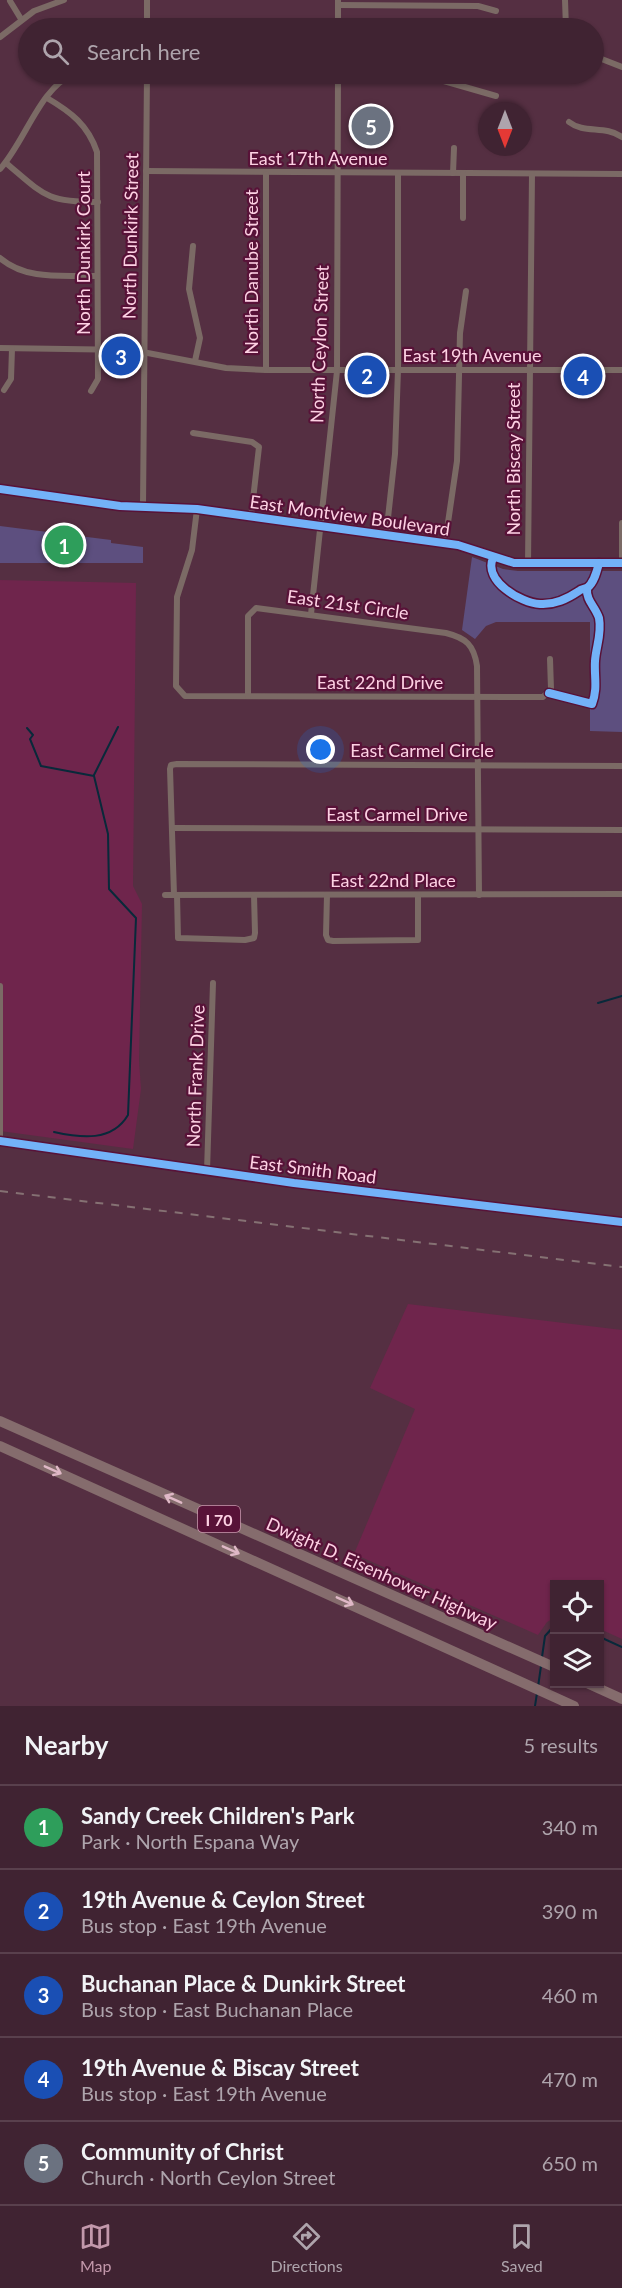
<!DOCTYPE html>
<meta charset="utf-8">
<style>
body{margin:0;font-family:Lato,sans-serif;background:#4b2f3e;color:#f1f3f6}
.controls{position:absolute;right:18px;bottom:18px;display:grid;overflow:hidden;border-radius:0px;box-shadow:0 2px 4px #0004}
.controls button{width:54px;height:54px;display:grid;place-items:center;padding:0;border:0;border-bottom:2px solid #59404d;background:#402332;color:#f1f3f6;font:30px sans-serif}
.compass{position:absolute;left:478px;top:102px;width:54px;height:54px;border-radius:50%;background:#402332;box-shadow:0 2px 4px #0004;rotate:180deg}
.you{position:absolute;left:321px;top:750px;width:21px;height:21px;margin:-15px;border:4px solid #fff;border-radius:50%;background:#1a73e8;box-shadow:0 0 0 9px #1a73e833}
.badge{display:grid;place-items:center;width:39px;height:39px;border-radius:50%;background:#c298ab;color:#fff;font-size:20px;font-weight:700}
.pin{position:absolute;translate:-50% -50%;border:3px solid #fff;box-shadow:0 2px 6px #0006}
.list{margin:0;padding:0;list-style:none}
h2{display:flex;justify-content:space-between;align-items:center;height:78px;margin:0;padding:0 24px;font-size:26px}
h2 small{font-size:20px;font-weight:400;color:#aea4ac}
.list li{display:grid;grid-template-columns:39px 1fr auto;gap:18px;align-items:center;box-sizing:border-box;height:84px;padding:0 24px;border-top:2px solid #59404d}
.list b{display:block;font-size:22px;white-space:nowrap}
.list p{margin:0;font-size:20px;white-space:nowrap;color:#aea4ac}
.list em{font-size:20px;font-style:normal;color:#aea4ac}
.icon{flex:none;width:33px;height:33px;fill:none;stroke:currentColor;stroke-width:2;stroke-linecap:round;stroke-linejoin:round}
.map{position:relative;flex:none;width:622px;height:1706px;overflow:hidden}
.search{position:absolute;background:#402332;box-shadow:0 2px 4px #0004;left:18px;right:18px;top:18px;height:66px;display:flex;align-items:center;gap:15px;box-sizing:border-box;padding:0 21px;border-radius:33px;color:#aea4ac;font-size:22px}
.sheet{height:498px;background:#402332}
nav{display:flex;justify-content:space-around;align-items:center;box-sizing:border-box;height:84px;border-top:2px solid #59404d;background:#402332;font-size:16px;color:#aea4ac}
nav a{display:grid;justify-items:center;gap:3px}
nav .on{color:#c298ab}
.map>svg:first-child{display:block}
.built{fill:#6f254c}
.green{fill:#5d4f7f}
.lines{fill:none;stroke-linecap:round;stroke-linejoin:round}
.stream{stroke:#08293a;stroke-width:2}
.minor{stroke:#7b6a65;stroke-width:6}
.tertiary{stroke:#7b6a65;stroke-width:8}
.motorway{stroke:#856c6d;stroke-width:10}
.rail{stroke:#857173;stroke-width:2;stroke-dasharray:8 8;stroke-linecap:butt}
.cycleway-casing{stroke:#581238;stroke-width:11}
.cycleway{stroke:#73b2f8;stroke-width:8}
.oneway{stroke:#dfb8c6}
.labels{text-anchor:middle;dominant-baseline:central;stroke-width:4.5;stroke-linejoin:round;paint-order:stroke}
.shield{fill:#581238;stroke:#cc98b0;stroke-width:1.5}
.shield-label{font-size:16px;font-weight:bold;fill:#fdd1e3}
.street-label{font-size:18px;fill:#fdd1e3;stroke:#581238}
</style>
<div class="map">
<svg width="622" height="1706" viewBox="0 0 622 1706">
<rect width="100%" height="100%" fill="#552f42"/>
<g class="built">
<path d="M0,580l136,3 -3,303 9,18 -3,157 2,28 -8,60 -133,-18z"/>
<path d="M408,1304l214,26v309l-22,-10v-45h-46v34l-7,4 -9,13 -184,-81 61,-145 -45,-21z"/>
</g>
<g class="green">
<path d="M0,526l111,14v3l32,4v16h-143z"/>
<path d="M472,557l31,12 15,2h104v161l-32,-1v-109h-94l-10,4 -11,13 -13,-9z"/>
</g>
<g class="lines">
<g class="stream">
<path d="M27,728l6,7 -3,4 11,27 53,10 14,58 1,55 27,29 -8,197c-16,27 -47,23 -74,17"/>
<path d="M94,775l24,-48"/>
<path d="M598,1003l24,-7"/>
<path d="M600,1637l22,10"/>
<path d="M542,1657l3,-21 9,-10"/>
<path d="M538,1687l3,-21"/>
<path d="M535,1706l2,-13"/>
</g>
<g class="minor">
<path d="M565,0l1,28"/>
<path d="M10,1l11,18"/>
<path d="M338,5l140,1 18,5"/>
<path d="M147,28v-28"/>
<path d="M338,28v-28"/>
<path d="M0,37l34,-26 30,-11"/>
<path d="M594,56l28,11"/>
<path d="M338,77h92l66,19"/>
<path d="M47,98c24,14 41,27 50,54l1,227 -7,12"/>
<path d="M569,122c15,12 36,3 53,15"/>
<path d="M6,163c38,32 40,39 92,39"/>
<path d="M0,169c25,-27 40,-82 74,-95"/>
<path d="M146,171l476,3"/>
<path d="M453,173l1,-25"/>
<path d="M463,173v45"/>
<path d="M193,246l-4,43 11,49 -5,23"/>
<path d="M0,258c27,23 64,17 97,18"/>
<path d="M0,348l132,2 94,18 40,2h356"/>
<path d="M266,370v-196"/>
<path d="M4,390l7,-11 1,-30"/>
<path d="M193,433l59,9 7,5 -8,70"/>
<path d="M0,489l120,17 77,3 261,36 56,18h108"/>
<path d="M143,506l4,-432"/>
<path d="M197,509l-5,41 -15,47 -1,89 9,10 358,1 8,-8 -1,-30"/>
<path d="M386,536l9,-82 3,-84v-197"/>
<path d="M445,543l12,-82 3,-128 6,-42"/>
<path d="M622,563v-40"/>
<path d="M528,564l4,-390"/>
<path d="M311,614l26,-243 1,-297"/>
<path d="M248,696v-80l8,-8 190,25c20,5 28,12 31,33l2,229"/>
<path d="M173,828l449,2"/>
<path d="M165,895l457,-1"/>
<path d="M174,895l-4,-126 1,-4 6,-1 445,2"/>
<path d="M177,895l1,43 67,2 9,-2 1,-5 -1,-38"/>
<path d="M327,895l-1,40 2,5 5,1 85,-1v-45"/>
<path d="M0,986v150"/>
<path d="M207,1171l6,-188"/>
</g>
<path class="tertiary" d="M0,1141l294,42 328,39"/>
<g class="motorway">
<path d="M0,1421l554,246"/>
<path d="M0,1446l574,260"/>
<path d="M589,1684l33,15"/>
</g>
<path class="rail" d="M0,1191l622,76"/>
<defs>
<g id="cycleway">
<path d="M0,489l120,17 77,3 261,36 56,18h108"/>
<path d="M493,558c-10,23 28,45 47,46 15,1 27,-5 39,-13 2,-2 5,-2 8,-3 7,-5 10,-17 12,-25"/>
<path d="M549,693l43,11c6,-16 2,-27 3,-43 1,-15 7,-27 4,-43 -4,-12 -13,-17 -12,-30"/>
<path d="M0,1141l294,42 328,39"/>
</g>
</defs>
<use href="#cycleway" class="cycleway-casing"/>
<use href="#cycleway" class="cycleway"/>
</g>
<defs><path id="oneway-shaft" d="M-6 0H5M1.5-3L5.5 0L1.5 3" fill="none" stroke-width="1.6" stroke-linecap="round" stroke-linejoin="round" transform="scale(1.5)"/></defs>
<g class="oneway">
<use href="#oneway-shaft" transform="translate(53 1470) rotate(24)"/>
<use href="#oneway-shaft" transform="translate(173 1499) rotate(-156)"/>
<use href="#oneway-shaft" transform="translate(231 1550) rotate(24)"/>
<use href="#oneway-shaft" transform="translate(345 1601) rotate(24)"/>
</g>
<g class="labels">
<rect class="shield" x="198" y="1506" width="42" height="26" rx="4.5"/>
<g class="shield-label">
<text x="219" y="1519">I 70</text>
</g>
<g class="street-label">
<text x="318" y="158">East 17th Avenue</text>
<text transform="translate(130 236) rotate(-89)">North Dunkirk Street</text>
<text transform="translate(83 253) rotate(-90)">North Dunkirk Court</text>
<text transform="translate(251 272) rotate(-90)">North Danube Street</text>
<text transform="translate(319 344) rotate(-88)">North Ceylon Street</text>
<text x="472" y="355">East 19th Avenue</text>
<text transform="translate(513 459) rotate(-90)">North Biscay Street</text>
<text transform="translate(350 515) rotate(8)">East Montview Boulevard</text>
<text transform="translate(348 604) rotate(8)">East 21st Circle</text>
<text x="380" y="682">East 22nd Drive</text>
<text x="422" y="750">East Carmel Circle</text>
<text x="397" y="814">East Carmel Drive</text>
<text x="393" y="880">East 22nd Place</text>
<text transform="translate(195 1076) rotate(-88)">North Frank Drive</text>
<text transform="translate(313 1169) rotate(7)">East Smith Road</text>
<text transform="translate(382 1573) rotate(24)">Dwight D. Eisenhower Highway</text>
</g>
</g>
</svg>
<div class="controls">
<button><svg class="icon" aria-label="locate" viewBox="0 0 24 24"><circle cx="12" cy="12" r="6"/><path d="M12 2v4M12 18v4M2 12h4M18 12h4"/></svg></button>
<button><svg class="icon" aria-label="layers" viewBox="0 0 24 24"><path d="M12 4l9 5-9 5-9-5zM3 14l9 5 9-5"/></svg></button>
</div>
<svg class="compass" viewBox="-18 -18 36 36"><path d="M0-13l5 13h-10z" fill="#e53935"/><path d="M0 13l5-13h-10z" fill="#aea4ac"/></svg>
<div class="you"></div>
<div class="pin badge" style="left:64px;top:545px;background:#2e9e5b">1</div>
<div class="pin badge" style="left:367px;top:375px;background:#1a4fb4">2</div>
<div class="pin badge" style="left:121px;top:356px;background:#1a4fb4">3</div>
<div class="pin badge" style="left:583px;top:376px;background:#1a4fb4">4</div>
<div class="pin badge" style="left:371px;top:126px;background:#6b7280">5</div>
<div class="search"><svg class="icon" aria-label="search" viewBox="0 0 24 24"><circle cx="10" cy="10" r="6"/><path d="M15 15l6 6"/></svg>Search here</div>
</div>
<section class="sheet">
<h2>Nearby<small>5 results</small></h2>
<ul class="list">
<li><span class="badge" style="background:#2e9e5b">1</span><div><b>Sandy Creek Children's Park</b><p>Park · North Espana Way</p></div><em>340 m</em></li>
<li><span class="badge" style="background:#1a4fb4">2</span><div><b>19th Avenue &amp; Ceylon Street</b><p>Bus stop · East 19th Avenue</p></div><em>390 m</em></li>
<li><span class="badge" style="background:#1a4fb4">3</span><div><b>Buchanan Place &amp; Dunkirk Street</b><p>Bus stop · East Buchanan Place</p></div><em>460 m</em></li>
<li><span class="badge" style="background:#1a4fb4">4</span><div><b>19th Avenue &amp; Biscay Street</b><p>Bus stop · East 19th Avenue</p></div><em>470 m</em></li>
<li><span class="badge" style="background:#6b7280">5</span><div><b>Community of Christ</b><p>Church · North Ceylon Street</p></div><em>650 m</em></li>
</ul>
</section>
<nav>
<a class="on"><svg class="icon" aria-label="map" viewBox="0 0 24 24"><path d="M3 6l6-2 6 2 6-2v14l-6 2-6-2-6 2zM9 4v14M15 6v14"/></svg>Map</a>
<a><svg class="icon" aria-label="directions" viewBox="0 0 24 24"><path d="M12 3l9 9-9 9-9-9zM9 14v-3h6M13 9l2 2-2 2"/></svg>Directions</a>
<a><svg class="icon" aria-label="saved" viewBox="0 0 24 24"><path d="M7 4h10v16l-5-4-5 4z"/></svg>Saved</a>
</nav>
